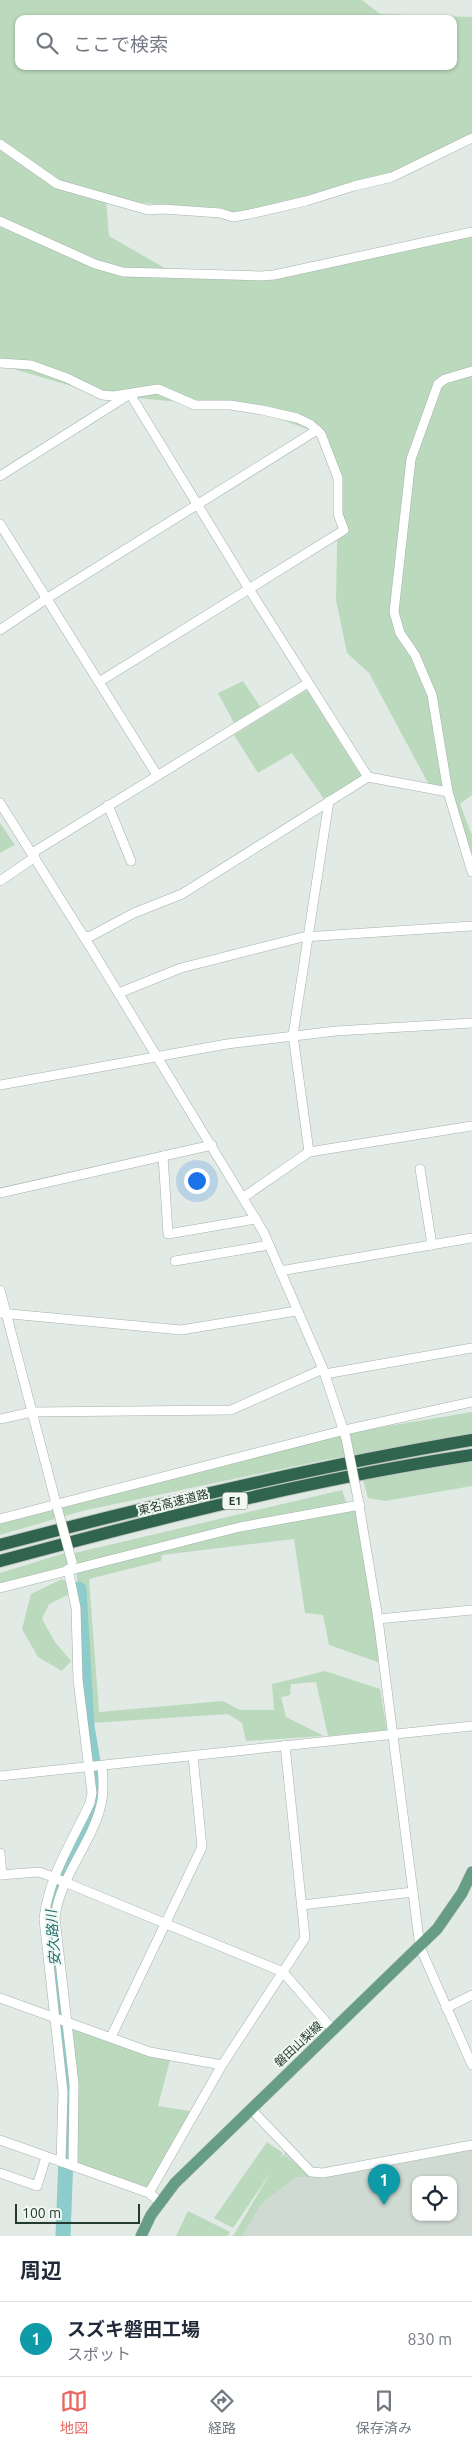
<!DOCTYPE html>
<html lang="ja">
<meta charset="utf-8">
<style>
body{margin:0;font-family:Ubuntu,"Noto Sans JP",sans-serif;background:#f6f6f7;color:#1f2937}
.controls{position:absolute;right:15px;bottom:15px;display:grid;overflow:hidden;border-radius:10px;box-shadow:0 1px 4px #0004}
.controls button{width:45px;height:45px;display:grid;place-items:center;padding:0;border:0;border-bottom:1px solid #e0e1e3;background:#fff;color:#1f2937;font:25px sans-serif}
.scale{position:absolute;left:15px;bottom:12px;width:125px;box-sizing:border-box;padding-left:5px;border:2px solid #223a2f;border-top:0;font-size:14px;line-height:18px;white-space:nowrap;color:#223a2f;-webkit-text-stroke:4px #f1f7f3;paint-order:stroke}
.you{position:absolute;left:196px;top:1180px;width:18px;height:18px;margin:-12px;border:4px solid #fff;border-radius:50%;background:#1a73e8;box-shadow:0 0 0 8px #1a73e833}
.badge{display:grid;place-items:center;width:32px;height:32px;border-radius:50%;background:#e86861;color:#fff;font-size:16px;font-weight:700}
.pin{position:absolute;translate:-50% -41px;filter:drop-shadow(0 1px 2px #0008)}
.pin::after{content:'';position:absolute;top:26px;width:18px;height:15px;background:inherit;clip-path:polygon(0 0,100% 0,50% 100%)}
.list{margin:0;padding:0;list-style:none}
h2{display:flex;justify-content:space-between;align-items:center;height:65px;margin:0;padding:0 20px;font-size:21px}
h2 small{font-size:16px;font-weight:400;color:#747a83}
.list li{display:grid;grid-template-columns:32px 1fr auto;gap:15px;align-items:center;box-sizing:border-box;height:75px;padding:0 20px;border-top:1px solid #e0e1e3}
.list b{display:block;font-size:19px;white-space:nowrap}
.list p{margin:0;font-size:16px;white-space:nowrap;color:#747a83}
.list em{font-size:16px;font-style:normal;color:#747a83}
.icon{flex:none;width:28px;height:28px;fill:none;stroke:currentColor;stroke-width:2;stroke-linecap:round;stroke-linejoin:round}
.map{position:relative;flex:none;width:472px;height:2236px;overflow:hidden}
.search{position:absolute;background:#fff;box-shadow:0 1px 4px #0004;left:15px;right:15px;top:15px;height:55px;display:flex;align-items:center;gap:12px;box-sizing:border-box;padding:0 18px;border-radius:10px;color:#747a83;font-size:19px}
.sheet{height:140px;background:#fff}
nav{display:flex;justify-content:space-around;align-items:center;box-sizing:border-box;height:70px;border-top:1px solid #e0e1e3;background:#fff;font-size:14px;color:#747a83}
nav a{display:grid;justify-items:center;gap:2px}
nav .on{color:#e86861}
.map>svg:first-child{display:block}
.built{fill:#cfdad3;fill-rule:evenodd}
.green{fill:#bbdabd;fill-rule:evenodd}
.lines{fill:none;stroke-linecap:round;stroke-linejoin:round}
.river{stroke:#8cccca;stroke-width:15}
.minor-casing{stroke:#a4b2aa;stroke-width:10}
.major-casing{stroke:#c1c8c5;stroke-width:12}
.highway-casing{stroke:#c1c8c5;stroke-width:14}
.minor{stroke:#fff;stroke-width:9}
.major{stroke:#689d85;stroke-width:11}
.highway{stroke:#30644f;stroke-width:12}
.minor-bridge-casing{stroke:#a4b2aa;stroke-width:10;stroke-linecap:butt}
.minor-bridge{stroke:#fff;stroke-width:9}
.labels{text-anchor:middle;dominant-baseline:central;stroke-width:4;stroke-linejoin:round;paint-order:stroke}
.shield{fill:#f1f7f3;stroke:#60736a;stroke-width:1}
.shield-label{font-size:11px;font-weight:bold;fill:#223a2f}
.street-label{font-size:12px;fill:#223a2f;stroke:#f1f7f3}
.water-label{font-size:14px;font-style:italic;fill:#21716f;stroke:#f1f7f3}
</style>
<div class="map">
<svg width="472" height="2236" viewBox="0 0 472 2236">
<rect width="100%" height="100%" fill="#e1eae4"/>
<path class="built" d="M472,2147v89h-235l49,-85 25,25zM416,2180h37v37h-37z"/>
<g class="green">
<path d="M0,0h362l18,14 92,3v123l-102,42 -120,32 -144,-15 3,37 66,38 97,1 200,-43v563l-12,9 12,31v28l-23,-68 -21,-12 -59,-110 -22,-20 -11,-53 2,-105 -17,-61 -72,-26 -147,-13 -102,-30zM19,19h434v47h-434z"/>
<path d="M243,681l18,27 -27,15 -16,-30z"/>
<path d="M307,690l55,87 -38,22 -32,-46 -34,20 -24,-38z"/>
<path d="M0,823l15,22 -15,8z"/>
<path d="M472,1412v24l-143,23 -247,52 -82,24v-11l47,-14 306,-78z"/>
<path d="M472,1459v27l-87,15 -17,-3 -5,-18z"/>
<path d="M342,1490l6,17 12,3 23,154 -54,-19 -6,-30 -18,-2 -11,-74 -132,16 -1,6 -72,18 10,133 124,-11 17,9h34l-2,-26 53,-13 55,18 7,41 -59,6 -12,-54 -25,2 -1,11 -9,2 5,20 38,19 -78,5 -4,-18 -14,-9 -136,9 -14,-133 -29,14 -7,15 13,23 16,19 -9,10 -24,-14 -16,-28 9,-35 31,-15 16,10 -3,-36z"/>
<path d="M65,1553l4,12 -69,19v-11z"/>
<path d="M67,2025l104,31 -13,50 38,6 -51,80 -72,-26z"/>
<path d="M267,2142l16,11 -3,5 3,-3c12,7 22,18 35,22h-22l-16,12 -19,15 -19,32h-9l38,-64 -38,56 -19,-10z"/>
<path d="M188,2211l42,21 -2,4h-52z"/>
</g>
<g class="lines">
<path class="river" d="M63,2236l5,-133 -19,-196 46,-101 3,-14 -11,-66 -8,-137"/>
<defs>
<g id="minor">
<path d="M0,144l57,40 91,26 15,-1 57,4 13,4 17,-3 56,-13 48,-15 38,-9 80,-39"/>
<path d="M0,221l95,43 28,8 138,4 13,-1 198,-43"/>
<path d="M0,363l31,2 36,13 35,17 11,1 45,-7 37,16h35l32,5 35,8 13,6 11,10 17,44v36l6,16 -245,152"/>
<path d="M472,371l-27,8 -7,5 -27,75 -17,153 6,21 15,22 17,40 16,97 24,80"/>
<path d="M0,476l130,-82 119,195 119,188 80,15"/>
<path d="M0,524l157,251"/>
<path d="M0,630l46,-31 271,-169"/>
<path d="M0,803l94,150 170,280 59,136 23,69"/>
<path d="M108,805l23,56"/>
<path d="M32,853l276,-170"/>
<path d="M0,881l35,-24"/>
<path d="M84,937l7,-1 43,-23 48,-19 186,-117"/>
<path d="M119,993l62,-25 122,-31 169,-11"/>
<path d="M0,1085l227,-41 109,-13 136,-8"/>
<path d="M309,1152l-16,-117 36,-234"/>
<path d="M163,1156l5,78 88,-15"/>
<path d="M420,1169l12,76"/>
<path d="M0,1193l212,-48"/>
<path d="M244,1197l65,-45 163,-26"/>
<path d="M175,1261l94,-16"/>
<path d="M280,1271l192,-33"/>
<path d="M0,1290l57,217"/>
<path d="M0,1313l181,17 116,-19"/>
<path d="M325,1374l147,-26"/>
<path d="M0,1419l32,-7 199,-2 92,-41"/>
<path d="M358,1499l20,120 42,328 52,118"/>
<path d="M0,1519l345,-89 127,-28"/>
<path d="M0,1588l240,-61 120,-22"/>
<path d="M378,1619l94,-9"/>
<path d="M0,1776l472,-50"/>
<path d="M0,1853l2,22"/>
<path d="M0,1875l39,-3 11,4 233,96 50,58"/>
<path d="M302,1905l111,-13"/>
<path d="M0,1998l150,54 72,13"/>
<path d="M446,2008l26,-13"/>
<path d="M111,2037l91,-190 -9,-91"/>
<path d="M251,2109l60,63 12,1 149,-28"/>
<path d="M0,2140l149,53 11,9"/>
<path d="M61,2162l2,-70 -19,-173c4,-41 29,-79 46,-116l2,-10 -14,-113 -2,-72 -8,-39"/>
<path d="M73,2166l1,-82 -19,-166c4,-41 40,-78 47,-118 2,-11 1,-23 0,-34"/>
<path d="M0,2173l37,13 9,-29"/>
<path d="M149,2193l73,-128 83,-127 -20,-193"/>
</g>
<path id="major" d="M141,2236l10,-21 24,-32 262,-254 25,-36 10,-21"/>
<g id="highway">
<path d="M0,1545c156,-41 312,-78 472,-105"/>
<path d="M0,1561c156,-42 312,-82 472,-106"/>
</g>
</defs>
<use href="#minor" class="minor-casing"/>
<use href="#major" class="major-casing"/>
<use href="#highway" class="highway-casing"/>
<use href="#minor" class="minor"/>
<use href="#major" class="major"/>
<use href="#highway" class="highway"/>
<defs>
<g id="minor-bridge">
<path d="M346,1438l12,61"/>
<path d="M57,1507l15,55"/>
</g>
</defs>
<use href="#minor-bridge" class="minor-bridge-casing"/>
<use href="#minor-bridge" class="minor-bridge"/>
</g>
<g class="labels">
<rect class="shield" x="222.5" y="1492.5" width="25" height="17" rx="4"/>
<g class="shield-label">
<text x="235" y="1501">E1</text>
</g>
<g class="street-label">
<text transform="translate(173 1502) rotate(-14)">東名高速道路</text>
<text transform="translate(298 2044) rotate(-43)">磐田山梨線</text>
</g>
<g class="water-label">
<text transform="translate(53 1938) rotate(-94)">安久路川</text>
</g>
</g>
</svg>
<div class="controls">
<button><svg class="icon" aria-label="locate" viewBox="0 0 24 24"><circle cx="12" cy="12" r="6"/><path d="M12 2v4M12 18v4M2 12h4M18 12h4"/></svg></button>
</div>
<div class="scale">100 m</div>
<div class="you"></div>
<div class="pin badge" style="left:384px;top:2205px;background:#0f9aa8">1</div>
<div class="search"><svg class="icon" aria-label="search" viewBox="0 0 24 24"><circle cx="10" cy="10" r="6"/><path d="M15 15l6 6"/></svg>ここで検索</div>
</div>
<section class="sheet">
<h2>周辺<small></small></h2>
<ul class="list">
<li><span class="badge" style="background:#0f9aa8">1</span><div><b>スズキ磐田工場</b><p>スポット</p></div><em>830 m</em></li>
</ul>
</section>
<nav>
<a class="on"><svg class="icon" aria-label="map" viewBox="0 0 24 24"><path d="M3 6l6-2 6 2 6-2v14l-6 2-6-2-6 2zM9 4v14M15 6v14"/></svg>地図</a>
<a><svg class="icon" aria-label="directions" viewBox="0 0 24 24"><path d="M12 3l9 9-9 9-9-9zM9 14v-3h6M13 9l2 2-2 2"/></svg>経路</a>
<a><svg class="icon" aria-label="saved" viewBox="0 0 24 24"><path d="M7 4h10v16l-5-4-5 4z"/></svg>保存済み</a>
</nav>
